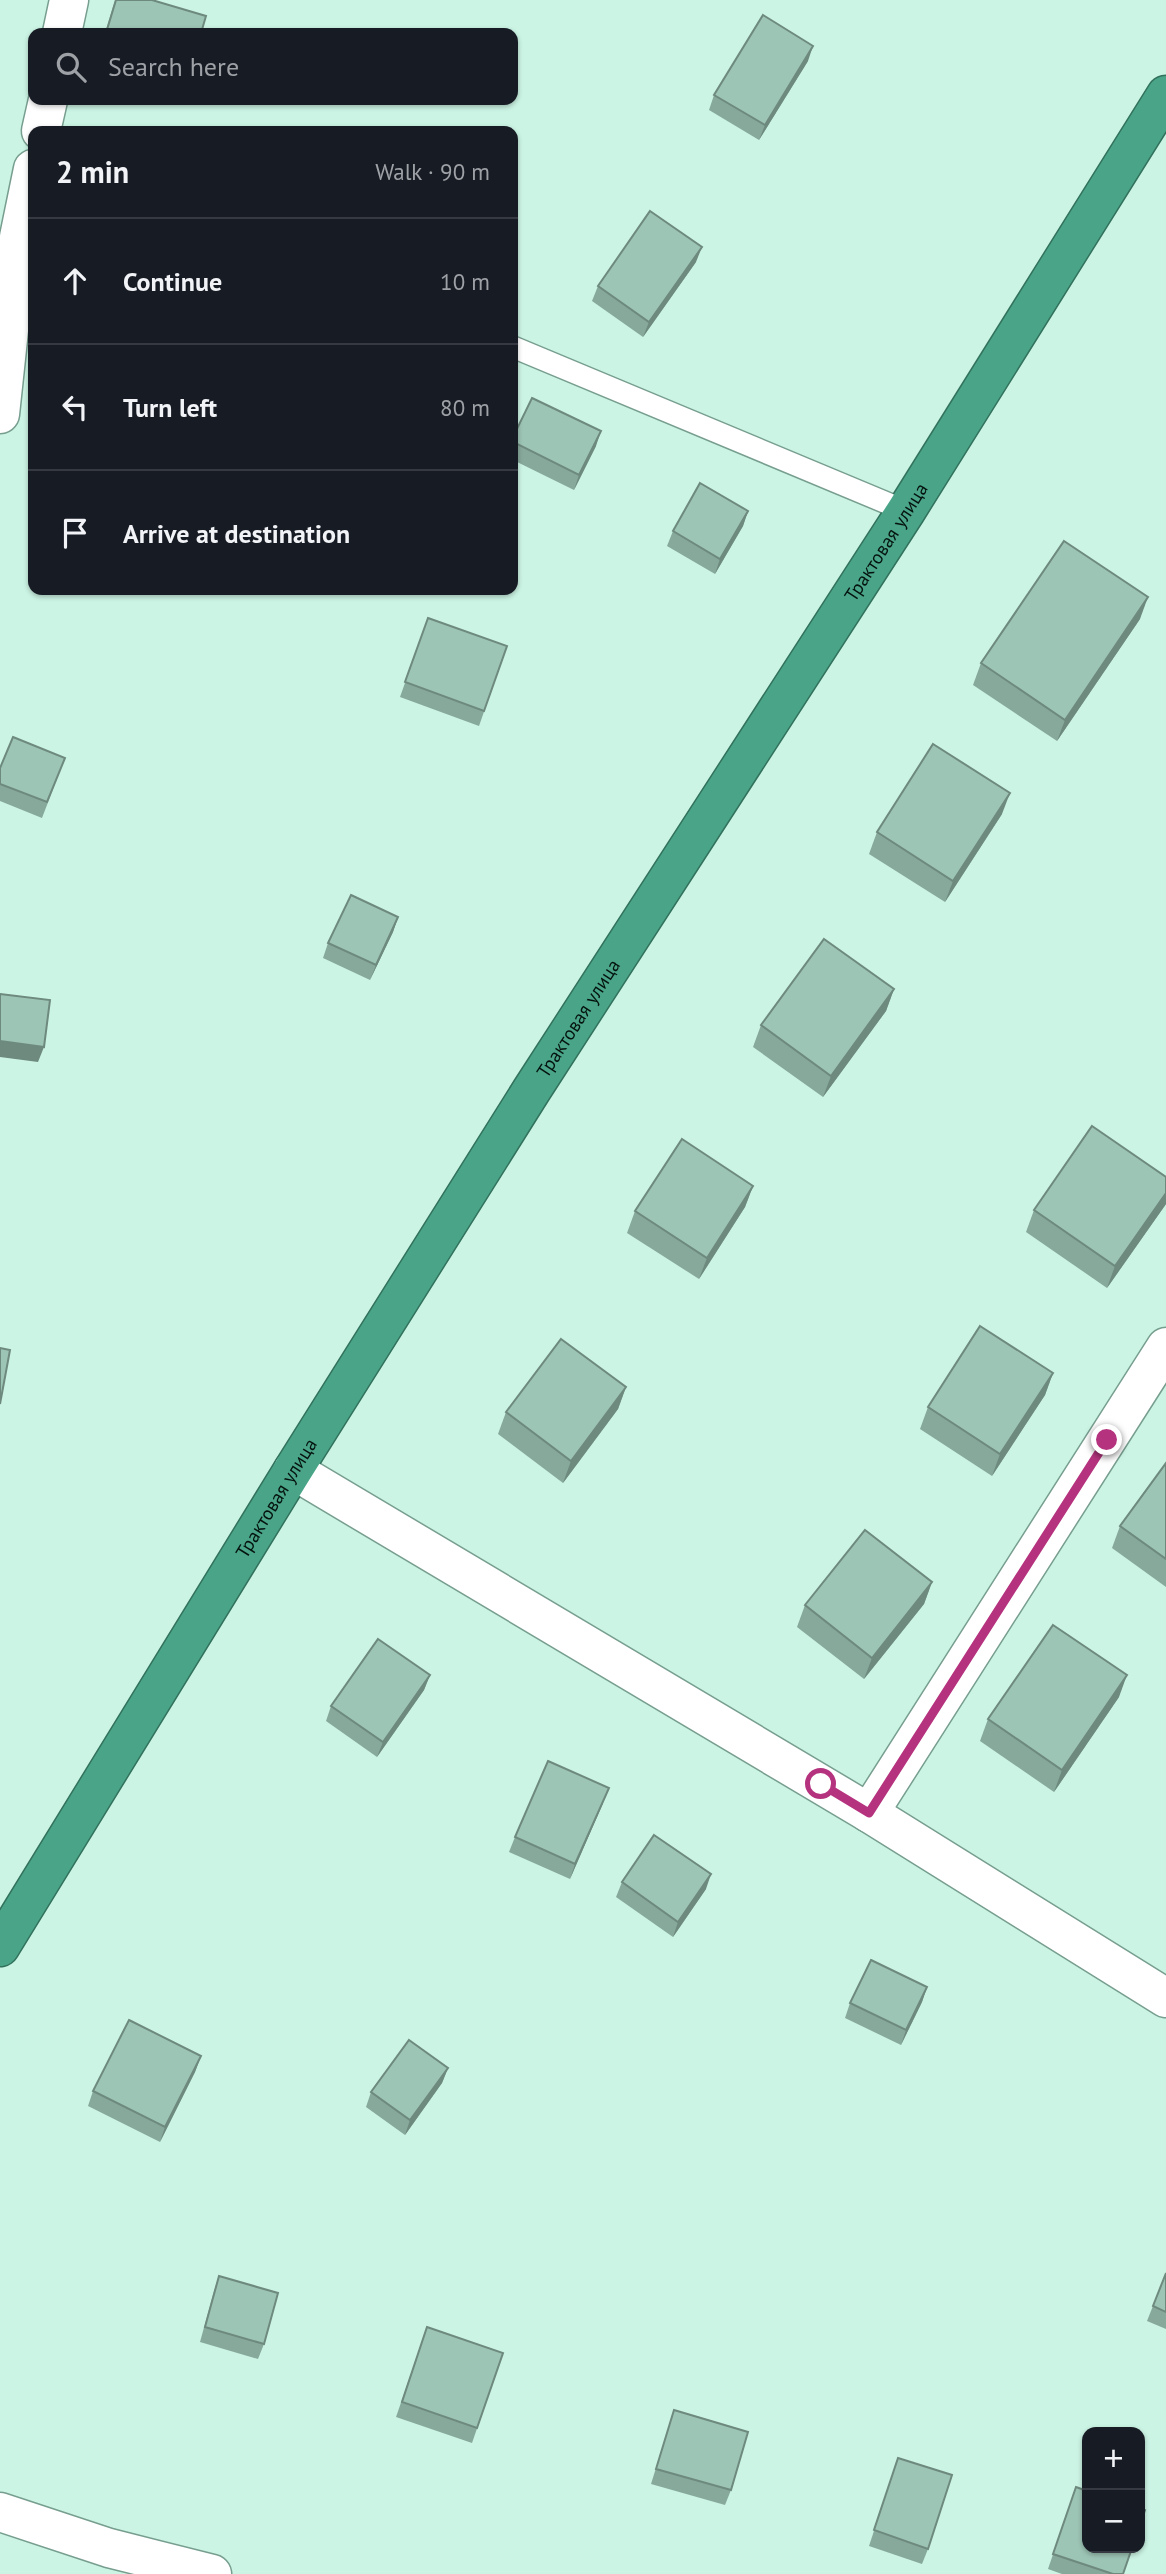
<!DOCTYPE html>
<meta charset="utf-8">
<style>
body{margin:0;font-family:"PT Sans",sans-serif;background:#20242c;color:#f1f3f6}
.controls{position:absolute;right:21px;bottom:21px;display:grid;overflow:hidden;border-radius:14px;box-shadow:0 2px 5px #0004}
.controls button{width:63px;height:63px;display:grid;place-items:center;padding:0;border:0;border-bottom:2px solid #363941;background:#171b24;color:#f1f3f6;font:35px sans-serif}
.stop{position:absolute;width:21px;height:21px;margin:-16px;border:5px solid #b5337e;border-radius:50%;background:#fff}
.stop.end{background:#b5337e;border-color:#fff;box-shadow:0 2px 7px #0008}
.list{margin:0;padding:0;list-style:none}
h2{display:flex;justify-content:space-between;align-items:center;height:91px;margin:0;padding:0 28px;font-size:30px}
h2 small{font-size:23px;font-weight:400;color:#9ea1a6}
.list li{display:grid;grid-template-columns:46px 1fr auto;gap:21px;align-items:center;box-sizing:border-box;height:126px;padding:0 28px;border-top:2px solid #363941}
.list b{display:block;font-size:26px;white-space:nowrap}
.list em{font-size:23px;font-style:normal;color:#9ea1a6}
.icon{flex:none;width:38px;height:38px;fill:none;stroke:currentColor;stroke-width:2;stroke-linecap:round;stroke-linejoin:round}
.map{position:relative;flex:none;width:1166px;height:2574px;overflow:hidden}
.search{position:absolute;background:#171b24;box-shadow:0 2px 5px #0004;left:28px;top:28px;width:490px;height:77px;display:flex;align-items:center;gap:18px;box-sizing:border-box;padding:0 24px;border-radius:14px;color:#9ea1a6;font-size:26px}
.panel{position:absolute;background:#171b24;box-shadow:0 2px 5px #0004;left:28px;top:126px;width:490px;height:469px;border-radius:14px}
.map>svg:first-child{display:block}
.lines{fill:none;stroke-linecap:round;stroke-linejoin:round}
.lane-casing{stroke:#779e8f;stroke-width:24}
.street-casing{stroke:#779e8f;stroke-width:41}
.highway-casing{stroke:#32725d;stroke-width:41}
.lane{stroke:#fff;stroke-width:21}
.street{stroke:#fff;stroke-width:38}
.highway{stroke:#4aa588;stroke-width:38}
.wall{fill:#87a99c}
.shaded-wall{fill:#6e8a7f}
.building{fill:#9dc5b5;stroke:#6e8a7f;stroke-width:2}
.route{stroke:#b5337e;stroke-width:9}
.labels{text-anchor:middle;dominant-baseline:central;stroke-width:5;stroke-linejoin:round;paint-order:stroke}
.street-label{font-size:19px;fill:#05130e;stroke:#cbf4e4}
</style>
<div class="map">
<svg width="1166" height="2574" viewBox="0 0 1166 2574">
<rect width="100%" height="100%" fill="#cbf4e4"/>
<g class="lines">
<defs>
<path id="lane" d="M513,347l393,164"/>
<g id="street">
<path d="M62,33l7,-33"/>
<path d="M41,131l7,-31"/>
<path d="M0,414l19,-177 14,-68"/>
<path d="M293,1470l576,343 297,185"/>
<path d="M869,1813l297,-466"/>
<path d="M0,2512l109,36 103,26"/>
</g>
<g id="highway">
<path id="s1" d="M0,1947l293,-477 238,-379 375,-580 260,-416"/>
</g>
</defs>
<use href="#lane" class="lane-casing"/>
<use href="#street" class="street-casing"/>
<use href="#highway" class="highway-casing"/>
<use href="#lane" class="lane"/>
<use href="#street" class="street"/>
<use href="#highway" class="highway"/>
</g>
<g class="wall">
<path d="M115,0h37l49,33h-96z"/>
<path d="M808,61l-49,79 -50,-30 5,-15z"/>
<path d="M696,262l-53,75 -51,-36 6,-15z"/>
<path d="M513,437l83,9 -22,44 -61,-30z"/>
<path d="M748,511l-5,15 -28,48 -48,-28 6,-15z"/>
<path d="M428,618l79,28 -28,80 -79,-29z"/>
<path d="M1140,619l-83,122 -84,-56 8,-22z"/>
<path d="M65,758l-23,60 -42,-17v-33z"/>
<path d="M1002,814l-57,88 -76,-48 8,-22z"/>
<path d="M398,917l-5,15 -23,48 -47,-22 5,-15z"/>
<path d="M894,989l-8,22 -63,86 -70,-50 8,-22z"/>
<path d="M753,1186l-8,21 -46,72 -72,-46 8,-22z"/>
<path d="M1166,1204l-59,84 -81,-56 8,-22z"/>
<path d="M1053,1373l-8,22 -53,81 -72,-47 8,-22z"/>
<path d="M626,1387l-8,22 -55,74 -65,-49 8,-22z"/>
<path d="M1166,1463v124l-54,-39 8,-22z"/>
<path d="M932,1582l-8,22 -60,75 -67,-52 8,-22z"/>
<path d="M430,1675l-6,15 -47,67 -51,-36 5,-15z"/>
<path d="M1119,1697l-65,95 -74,-51 8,-22z"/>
<path d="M603,1803l-33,76 -61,-27 6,-15z"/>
<path d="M622,1882l84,7 -33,48 -57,-40z"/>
<path d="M927,1987l-5,15 -21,43 -56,-27 5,-15z"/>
<path d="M201,2056l-6,16 -35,70 -72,-36 5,-15z"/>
<path d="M448,2068l-6,15 -37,52 -39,-28 5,-15z"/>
<path d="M1166,2273v56l-19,-8z"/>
<path d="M219,2276l45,68 -6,15 -58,-17 14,-51z"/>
<path d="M427,2327l76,26 -31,90 -76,-26z"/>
<path d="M674,2410l57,80 -6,15 -74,-21z"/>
<path d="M893,2473l35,76 -6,15 -53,-18z"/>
<path d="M1076,2487l47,87h-61l-14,-5z"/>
</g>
<g class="shaded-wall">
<path d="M813,46l-5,15 -49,79 6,-15z"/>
<path d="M702,247l-6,15 -53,75 6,-15z"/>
<path d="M601,431l-5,15 -22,44 5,-15z"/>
<path d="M748,511l-5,15 -28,48 5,-15z"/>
<path d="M1148,597l-8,22 -83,122 8,-21z"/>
<path d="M1010,793l-8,21 -57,88 8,-21z"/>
<path d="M398,917l-5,15 -23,48 6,-15z"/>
<path d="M894,989l-8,22 -63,86 8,-21z"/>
<path d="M0,1041l44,6 -6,15 -38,-5z"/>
<path d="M753,1186l-8,21 -46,72 8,-21z"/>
<path d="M1166,1193v11l-59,84 8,-22z"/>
<path d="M1053,1373l-8,22 -53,81 8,-22z"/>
<path d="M626,1387l-8,22 -55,74 8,-22z"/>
<path d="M932,1582l-8,22 -60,75 8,-21z"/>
<path d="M430,1675l-6,15 -47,67 6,-15z"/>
<path d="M1127,1675l-8,22 -65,95 8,-22z"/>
<path d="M609,1788l-6,15 -33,76 5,-15z"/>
<path d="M711,1874l-5,15 -33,48 5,-15z"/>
<path d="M927,1987l-5,15 -21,43 5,-15z"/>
<path d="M201,2056l-6,16 -35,70 5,-15z"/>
<path d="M448,2068l-6,15 -37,52 5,-15z"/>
</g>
<g class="building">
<path d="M116,0h36l54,16 -5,17h-95z"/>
<path d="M763,15l50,31 -48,79 -51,-30z"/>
<path d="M650,211l52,36 -53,75 -51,-36z"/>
<path d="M532,398l69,33 -22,44 -66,-33v-5z"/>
<path d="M700,483l48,28 -28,48 -47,-28z"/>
<path d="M1064,541l84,56 -83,123 -84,-57z"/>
<path d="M428,618l79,28 -23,65 -79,-29z"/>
<path d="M13,737l52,21 -18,44 -47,-18v-16z"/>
<path d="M933,744l77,49 -57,88 -76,-49z"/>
<path d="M351,895l47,22 -22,48 -48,-22z"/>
<path d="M824,939l70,50 -63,87 -70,-51z"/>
<path d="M0,994l50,6 -6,47 -44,-6z"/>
<path d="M1092,1126l74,51v16l-51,73 -81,-56z"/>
<path d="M682,1139l71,47 -46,72 -72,-47z"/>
<path d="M980,1326l73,47 -53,81 -72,-47z"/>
<path d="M561,1339l65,48 -55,74 -65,-49z"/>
<path d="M0,1348l10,2 -10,54z"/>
<path d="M1166,1463v96l-46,-33z"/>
<path d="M865,1530l67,52 -60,76 -67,-53z"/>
<path d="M1053,1625l74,50 -65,95 -74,-51z"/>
<path d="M378,1639l52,36 -47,67 -52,-36z"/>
<path d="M548,1761l61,27 -34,76 -60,-27z"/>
<path d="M654,1835l57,39 -33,48 -56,-40z"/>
<path d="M871,1960l56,27 -21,43 -56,-27z"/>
<path d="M129,2020l72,36 -36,71 -72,-36z"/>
<path d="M409,2040l39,28 -38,52 -39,-28z"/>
<path d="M1166,2273v39l-13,-6z"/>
<path d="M219,2276l59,17 -14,51 -59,-17z"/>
<path d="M427,2327l76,26 -26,75 -75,-26z"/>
<path d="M674,2410l74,22 -17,58 -75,-21z"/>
<path d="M898,2458l54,17 -24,74 -54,-19z"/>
<path d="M1076,2487l11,4v57h45l-9,26h-10l-60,-20z"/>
<path d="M1140,2508l5,2 -5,15z"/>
</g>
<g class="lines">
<path class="route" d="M821,1784l48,29 238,-373"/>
</g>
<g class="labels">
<g class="street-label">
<text stroke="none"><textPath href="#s1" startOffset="1661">Трактовая улица</textPath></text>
<text stroke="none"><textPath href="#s1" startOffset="1094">Трактовая улица</textPath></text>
<text stroke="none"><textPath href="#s1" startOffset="527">Трактовая улица</textPath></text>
</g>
</g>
</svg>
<div class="controls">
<button>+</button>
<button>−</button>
</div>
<div class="stop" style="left:821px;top:1784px"></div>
<div class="stop end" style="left:1107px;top:1440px"></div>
<div class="search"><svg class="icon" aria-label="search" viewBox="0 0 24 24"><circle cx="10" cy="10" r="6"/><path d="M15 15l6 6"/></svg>Search here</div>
<section class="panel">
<h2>2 min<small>Walk · 90 m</small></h2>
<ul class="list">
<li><svg class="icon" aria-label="ahead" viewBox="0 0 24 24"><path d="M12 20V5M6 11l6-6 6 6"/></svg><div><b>Continue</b></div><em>10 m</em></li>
<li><svg class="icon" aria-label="left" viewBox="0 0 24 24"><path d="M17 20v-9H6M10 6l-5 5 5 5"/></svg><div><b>Turn left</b></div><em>80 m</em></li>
<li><svg class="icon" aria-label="arrive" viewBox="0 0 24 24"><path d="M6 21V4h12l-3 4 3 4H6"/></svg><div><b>Arrive at destination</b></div></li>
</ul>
</section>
</div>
